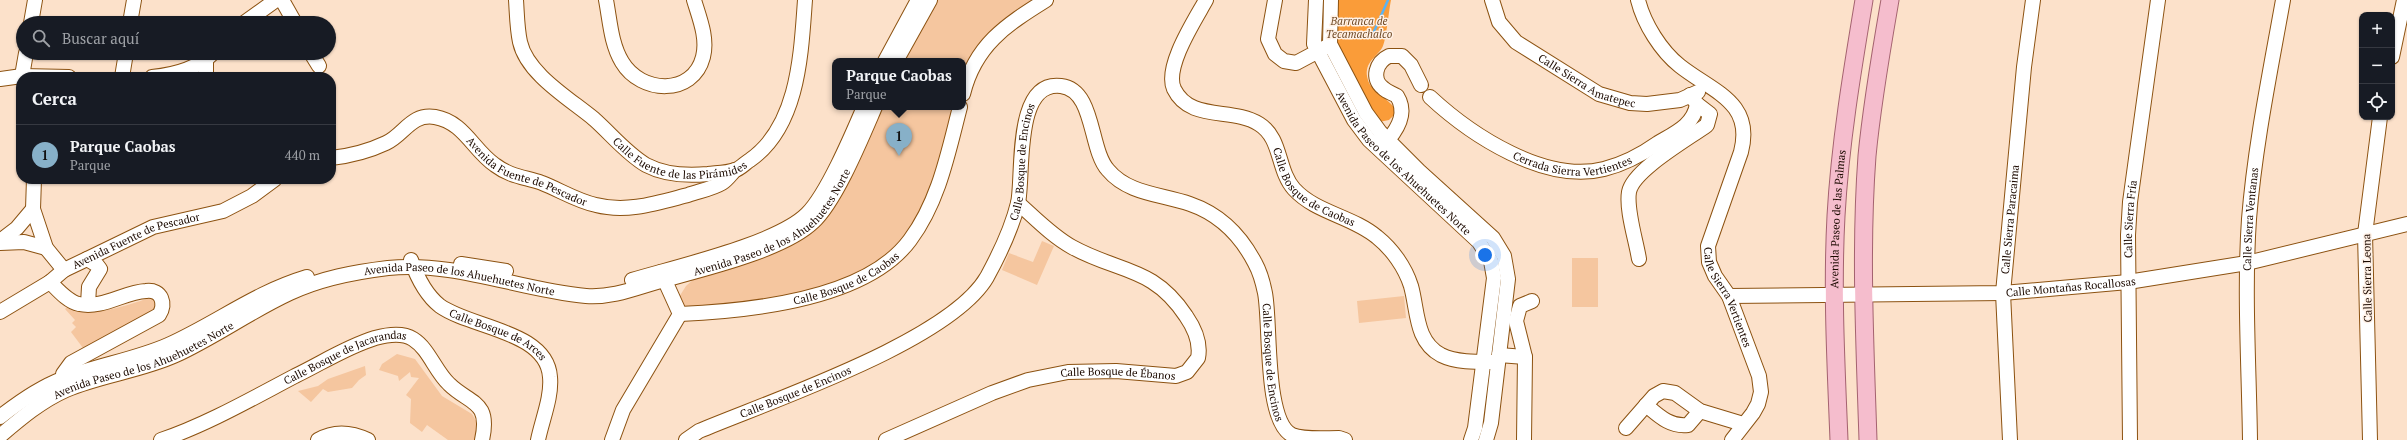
<!DOCTYPE html>
<html lang="es">
<meta charset="utf-8">
<style>
body{margin:0;font-family:"PT Serif",serif;background:#20242c;color:#f1f3f6}
.controls{position:absolute;right:12px;top:12px;display:grid;overflow:hidden;border-radius:8px;box-shadow:0 1px 3px #0004}
.controls button{width:36px;height:36px;display:grid;place-items:center;padding:0;border:0;border-bottom:1px solid #363941;background:#171b24;color:#f1f3f6;font:20px sans-serif}
.you{position:absolute;left:1485px;top:255px;width:14px;height:14px;margin:-10px;border:3px solid #fff;border-radius:50%;background:#1a73e8;box-shadow:0 0 0 6px #1a73e833}
.badge{display:grid;place-items:center;width:26px;height:26px;border-radius:50%;background:#87b0c8;color:#111;font-size:13px;font-weight:700}
.pin{position:absolute;translate:-50% -33px;filter:drop-shadow(0 1px 2px #0008)}
.pin::after{content:'';position:absolute;top:21px;width:14px;height:12px;background:inherit;clip-path:polygon(0 0,100% 0,50% 100%)}
.popup{position:absolute;left:832px;top:58px;width:134px;height:52px;box-sizing:border-box;display:grid;place-content:center;border-radius:8px;background:#171b24;filter:drop-shadow(0 1px 3px #0005);font-size:13px;white-space:nowrap;color:#9ea1a6}
.popup b{font-size:15px;color:#f1f3f6}
.popup::after{content:'';position:absolute;left:50%;top:100%;margin-left:-8px;border:8px solid transparent;border-top-color:#171b24}
.list{margin:0;padding:0;list-style:none}
h2{display:flex;justify-content:space-between;align-items:center;height:52px;margin:0;padding:0 16px;font-size:17px}
h2 small{font-size:13px;font-weight:400;color:#9ea1a6}
.list li{display:grid;grid-template-columns:26px 1fr auto;gap:12px;align-items:center;box-sizing:border-box;height:60px;padding:0 16px;border-top:1px solid #363941}
.list b{display:block;font-size:15px;white-space:nowrap}
.list p{margin:0;font-size:13px;white-space:nowrap;color:#9ea1a6}
.list em{font-size:13px;font-style:normal;color:#9ea1a6}
.icon{flex:none;width:22px;height:22px;fill:none;stroke:currentColor;stroke-width:2;stroke-linecap:round;stroke-linejoin:round}
.map{position:relative;flex:none;width:2407px;height:440px;overflow:hidden}
.search{position:absolute;background:#171b24;box-shadow:0 1px 3px #0004;left:16px;top:16px;width:320px;height:44px;display:flex;align-items:center;gap:10px;box-sizing:border-box;padding:0 14px;border-radius:22px;color:#9ea1a6;font-size:15px}
.panel{position:absolute;background:#171b24;box-shadow:0 1px 3px #0004;left:16px;top:72px;width:320px;height:112px;border-radius:16px}
.map>svg:first-child{display:block}
.green{fill:#f5c69f}
.forest{fill:#fa9c39}
.lines{fill:none;stroke-linecap:round;stroke-linejoin:round}
.stream{stroke:#5bb3f2;stroke-width:2.5}
.minor-casing{stroke:#8c5211;stroke-width:16}
.major-casing{stroke:#a4626f;stroke-width:19}
.minor{stroke:#fff;stroke-width:14}
.major{stroke:#f5bdcd;stroke-width:17}
.labels{text-anchor:middle;dominant-baseline:central;stroke-width:3;stroke-linejoin:round;paint-order:stroke}
.park-label{font-size:11px;font-style:italic;fill:#6f4823;stroke:#fff1e6}
.street-label{font-size:11px;fill:#1c0a00;stroke:#fff1e6}
</style>
<div class="map">
<svg width="2407" height="440" viewBox="0 0 2407 440">
<rect width="100%" height="100%" fill="#fce1ca"/>
<g class="green">
<path d="M934,0h102l-73,76v-15h-63z"/>
<path d="M879,107h76c-12,45 -22,91 -49,130 -4,5 -11,10 -16,14 -53,48 -138,50 -206,58l-5,-12 7,-11 9,-8 97,-37z"/>
<path d="M1042,241l12,5 -17,39 -35,-15 7,-17 24,9z"/>
<rect x="1572" y="258" width="26" height="49"/>
<path d="M1404,296l2,22 -47,5 -2,-22z"/>
<path d="M149,298l7,2 -1,11 -72,37 -12,-16 5,-5 -4,-4 3,-3 -10,-11 2,-2c14,14 65,-3 82,-9z"/>
<path d="M397,354l18,5 27,37 30,18 6,10 -1,16h-29l-21,-15 -5,7 -12,-9 1,-24 -5,-4 13,-17 -8,-1 -1,-5 -11,9 -1,-5 -19,-6 3,-6z"/>
<path d="M365,366l1,9 -7,5 -7,8 -24,4 -5,-3 -12,13 -13,-11 20,-5 10,-7z"/>
</g>
<path class="forest" d="M1334,0h57c-2,9 -5,43 -9,48 -7,11 -19,15 -14,32 4,17 41,25 21,40l-10,2 -39,-61 -8,-33z"/>
<g class="lines">
<path class="stream" d="M1372,36l16,-36"/>
<defs>
<g id="minor">
<path d="M282,0l13,23"/>
<path id="s1" d="M516,0c1,14 1,28 4,42 7,32 50,57 74,77 17,15 32,34 52,46 19,10 41,11 62,9 8,-1 19,-1 27,-4 5,-1 10,-7 15,-10 49,-34 51,-107 55,-160"/>
<path d="M606,0c4,21 5,44 16,62 19,32 71,34 81,-5 5,-19 -4,-40 -9,-57"/>
<path id="s2" d="M1206,0c-11,20 -42,67 -32,89 16,33 58,18 85,35 23,14 18,46 35,65 22,24 58,27 83,48 15,12 28,30 34,49 7,25 4,55 30,69 16,8 39,7 57,7"/>
<path d="M1275,0l-7,39 7,15 9,7 12,2 30,-16"/>
<path id="s3" d="M1316,0l-2,44 40,76 15,20 110,102 12,19 3,17 -19,150 -4,12"/>
<path d="M1331,0l-1,44 36,69 14,19 39,39 74,67 11,18 4,23 -17,144 -5,17"/>
<path id="s4" d="M1492,0l7,22 17,20 83,52 31,9 17,1 33,-4 18,-8"/>
<path id="s5" d="M1638,0c6,24 23,51 42,66 33,26 74,36 61,86l-33,94 1,16 6,14 14,20 30,80 2,16 -3,12 -5,9 -21,27"/>
<path d="M31,23l4,-23"/>
<path d="M130,23l4,-23"/>
<path d="M244,23l32,-23"/>
<path d="M311,53l8,13"/>
<path d="M2392,57l12,-57"/>
<path d="M885,61l33,-61"/>
<path d="M896,61l34,-61"/>
<path d="M22,76l4,-23"/>
<path d="M122,77l4,-24"/>
<path d="M152,77c22,-2 45,-8 61,-24"/>
<path d="M206,77v-17"/>
<path d="M0,79l22,-3 47,1"/>
<path d="M963,94c12,-49 43,-69 83,-94"/>
<path id="s6" d="M1430,97c41,38 115,87 174,72 20,-5 37,-14 54,-26 17,-10 36,-18 39,-39l-7,-9"/>
<path d="M1388,140c11,-13 19,-28 9,-44 -5,-3 -10,-4 -14,-8 -12,-9 -7,-26 6,-32h13l9,9 10,20"/>
<path id="s7" d="M331,158c19,-2 38,-7 55,-15 18,-8 25,-30 49,-26 29,5 38,33 60,48 16,12 30,12 47,18 18,7 35,18 54,22 31,8 61,-2 92,-10 11,-4 24,-6 34,-12 5,-3 9,-9 13,-13"/>
<path d="M34,179l-1,30 13,39 18,22"/>
<path d="M0,241l17,-13 16,-19"/>
<path d="M0,243l24,-1 22,6"/>
<path d="M87,259l10,6 3,4 -11,18 -1,17"/>
<path d="M1639,259c-3,-19 -13,-49 -10,-67 4,-22 59,-53 78,-67l3,-11 -13,-10"/>
<path id="s8" d="M411,260c6,17 15,35 29,46 31,22 107,25 110,71 2,20 -8,43 -12,63"/>
<path d="M461,264l45,7"/>
<path id="s9" d="M661,272l19,42c69,-3 186,-14 230,-74 29,-39 38,-87 50,-133"/>
<path d="M632,280c43,-13 145,-36 175,-66 20,-20 45,-79 57,-107"/>
<path d="M50,282c8,8 18,20 29,22 24,5 45,-12 67,-13 16,-2 20,13 13,24l-88,48 -8,11v10"/>
<path id="s10" d="M1729,296l274,-3 125,-11 119,-19 160,-39"/>
<path id="s11" d="M0,312l50,-30 14,-12 23,-11 66,-32 70,-16 29,-15 23,-17"/>
<path d="M1499,355l26,2 -1,83"/>
<path d="M1525,357l-9,-36 4,-15 12,-5"/>
<path d="M1646,405c13,11 24,22 42,20l12,-14"/>
<path d="M0,417c19,-15 39,-29 62,-38 35,-14 72,-19 106,-34 49,-22 86,-52 139,-68"/>
<path d="M1626,428l28,-32 9,-5 12,2 25,18 43,13"/>
<path id="s12" d="M0,436c20,-17 41,-35 66,-46 35,-15 75,-19 110,-35 39,-18 75,-44 114,-62 31,-15 65,-21 98,-25 67,-7 132,22 198,28 28,2 52,-9 78,-16 40,-11 120,-30 149,-58 23,-21 49,-85 62,-115"/>
<path id="s13" d="M161,440c45,-15 92,-42 134,-64 27,-13 51,-29 80,-38 11,-3 27,-6 38,1 16,10 22,32 36,45 20,20 42,16 33,56"/>
<path d="M318,440c17,-10 33,-8 50,0"/>
<path d="M612,440l11,-30 57,-96"/>
<path id="s14" d="M686,440l13,-9c71,-30 251,-90 288,-154 12,-22 25,-49 31,-74 6,-27 -5,-123 43,-117 34,4 28,63 47,84 20,24 53,24 82,34 29,10 51,32 65,59 5,9 8,20 10,30 6,31 -1,128 27,142 13,5 33,3 47,3l6,2"/>
<path id="s15" d="M886,440l106,-47 36,-13 40,-8 48,-1 60,5 11,-4 11,-14c3,-15 -3,-29 -12,-42 -33,-50 -67,-43 -114,-69 -20,-11 -37,-29 -54,-44"/>
<path id="s16" d="M2010,440l-7,-147 21,-226 9,-67"/>
<path id="s17" d="M2130,440l-2,-205 2,-33 28,-202"/>
<path id="s18" d="M2250,440c-1,-73 -6,-148 -1,-221 6,-74 21,-146 34,-219"/>
<path d="M2370,440l-5,-206 15,-117"/>
</g>
<g id="major">
<path id="s19" d="M1839,440c-3,-75 -7,-149 -3,-224 4,-72 16,-144 28,-216"/>
<path d="M1868,440c-3,-94 -8,-190 -1,-284 5,-53 14,-104 23,-156"/>
</g>
</defs>
<use href="#minor" class="minor-casing"/>
<use href="#major" class="major-casing"/>
<use href="#minor" class="minor"/>
<use href="#major" class="major"/>
</g>
<g class="labels">
<g class="park-label">
<text x="1359" y="21">Barranca de<tspan x="1359" dy="13">Tecamachalco</tspan></text>
</g>
<g class="street-label">
<text stroke="none"><textPath href="#s4" startOffset="131">Calle Sierra Amatepec</textPath></text>
<text stroke="none"><textPath href="#s1" startOffset="252">Calle Fuente de las Pirámides</textPath></text>
<text stroke="none"><textPath href="#s6" startOffset="163">Cerrada Sierra Vertientes</textPath></text>
<text stroke="none"><textPath href="#s14" startOffset="468">Calle Bosque de Encinos</textPath></text>
<text stroke="none"><textPath href="#s3" startOffset="195">Avenida Paseo de los Ahuehuetes Norte</textPath></text>
<text stroke="none"><textPath href="#s7" startOffset="224">Avenida Fuente de Pescador</textPath></text>
<text stroke="none"><textPath href="#s2" startOffset="280">Calle Bosque de Caobas</textPath></text>
<text stroke="none"><textPath href="#s12" startOffset="836">Avenida Paseo de los Ahuehuetes Norte</textPath></text>
<text stroke="none"><textPath href="#s19" startOffset="221">Avenida Paseo de las Palmas</textPath></text>
<text stroke="none"><textPath href="#s17" startOffset="221">Calle Sierra Fría</textPath></text>
<text stroke="none"><textPath href="#s18" startOffset="221">Calle Sierra Ventanas</textPath></text>
<text stroke="none"><textPath href="#s16" startOffset="221">Calle Sierra Paracaima</textPath></text>
<text stroke="none"><textPath href="#s11" startOffset="155">Avenida Fuente de Pescador</textPath></text>
<text stroke="none"><textPath href="#s9" startOffset="218">Calle Bosque de Caobas</textPath></text>
<text transform="translate(2367 278) rotate(-91)">Calle Sierra Leona</text>
<text stroke="none"><textPath href="#s12" startOffset="500">Avenida Paseo de los Ahuehuetes Norte</textPath></text>
<text stroke="none"><textPath href="#s10" startOffset="342">Calle Montañas Rocallosas</textPath></text>
<text stroke="none"><textPath href="#s5" startOffset="350">Calle Sierra Vertientes</textPath></text>
<text stroke="none"><textPath href="#s8" startOffset="120">Calle Bosque de Arces</textPath></text>
<text stroke="none"><textPath href="#s12" startOffset="164">Avenida Paseo de los Ahuehuetes Norte</textPath></text>
<text stroke="none"><textPath href="#s13" startOffset="203">Calle Bosque de Jacarandas</textPath></text>
<text stroke="none"><textPath href="#s14" startOffset="947">Calle Bosque de Encinos</textPath></text>
<text stroke="none"><textPath href="#s15" startOffset="245">Calle Bosque de Ébanos</textPath></text>
<text stroke="none"><textPath href="#s14" startOffset="120">Calle Bosque de Encinos</textPath></text>
</g>
</g>
</svg>
<div class="controls">
<button>+</button>
<button>−</button>
<button><svg class="icon" aria-label="locate" viewBox="0 0 24 24"><circle cx="12" cy="12" r="6"/><path d="M12 2v4M12 18v4M2 12h4M18 12h4"/></svg></button>
</div>
<div class="you"></div>
<div class="pin badge" style="left:899px;top:156px">1</div>
<div class="popup"><b>Parque Caobas</b>Parque</div>
<div class="search"><svg class="icon" aria-label="search" viewBox="0 0 24 24"><circle cx="10" cy="10" r="6"/><path d="M15 15l6 6"/></svg>Buscar aquí</div>
<section class="panel">
<h2>Cerca<small></small></h2>
<ul class="list">
<li><span class="badge">1</span><div><b>Parque Caobas</b><p>Parque</p></div><em>440 m</em></li>
</ul>
</section>
</div>
